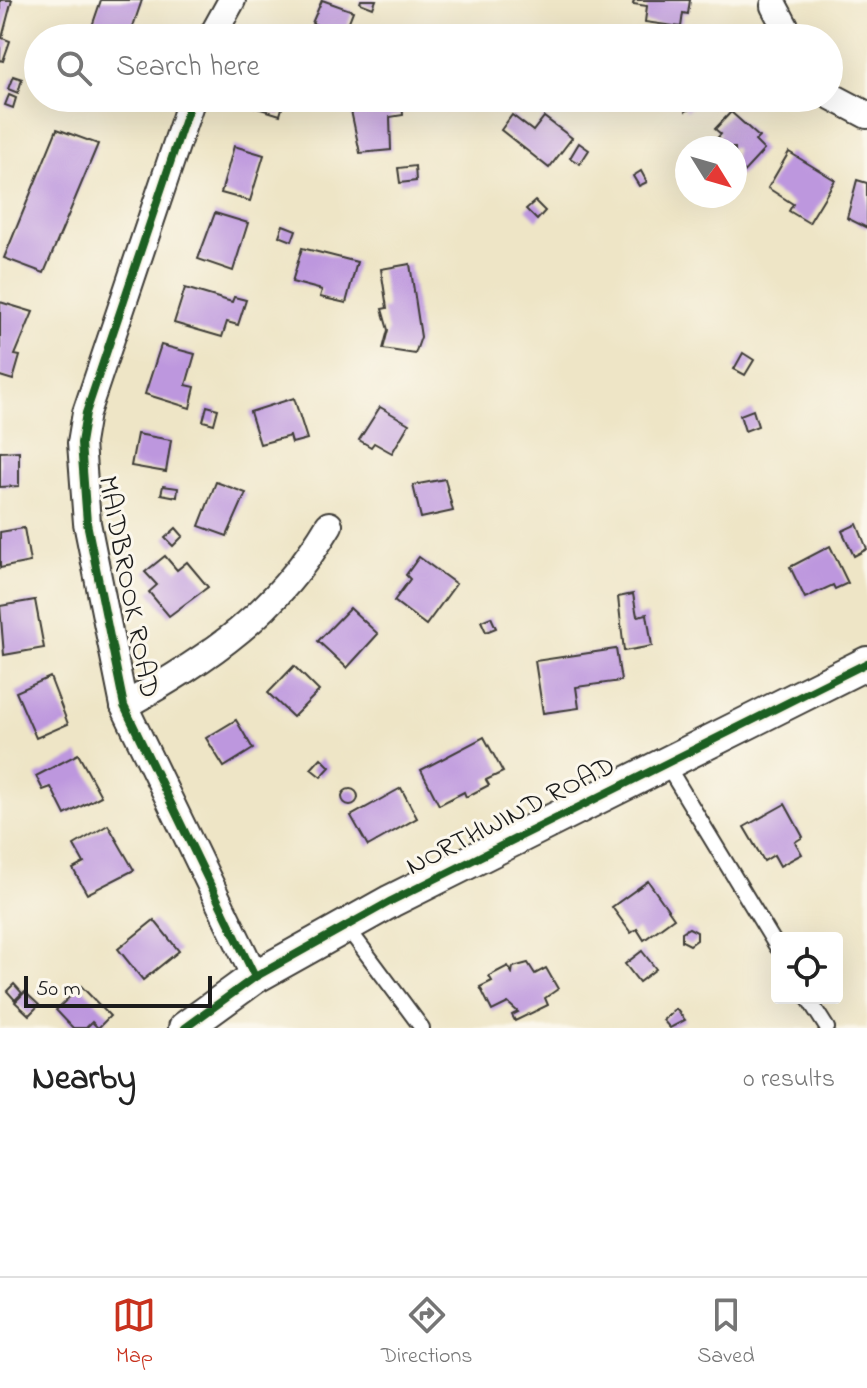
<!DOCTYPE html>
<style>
body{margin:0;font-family:"Indie Flower",sans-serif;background:#f2f2f2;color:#222}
.controls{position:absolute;right:24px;bottom:24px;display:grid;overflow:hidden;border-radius:8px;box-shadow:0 8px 32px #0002}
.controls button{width:72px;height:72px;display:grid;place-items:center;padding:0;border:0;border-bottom:2px solid #e0e0e0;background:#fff;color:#222;font:40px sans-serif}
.compass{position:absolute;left:675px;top:136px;width:72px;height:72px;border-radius:50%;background:#fff;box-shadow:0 8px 32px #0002;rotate:127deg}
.scale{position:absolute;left:24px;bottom:20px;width:188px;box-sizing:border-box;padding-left:8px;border:4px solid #1c1c1c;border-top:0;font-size:22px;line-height:28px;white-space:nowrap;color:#1c1c1c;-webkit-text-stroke:6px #fbf7ec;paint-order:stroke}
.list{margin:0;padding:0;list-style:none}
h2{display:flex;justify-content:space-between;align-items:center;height:104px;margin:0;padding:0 32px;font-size:34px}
h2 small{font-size:26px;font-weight:400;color:#767676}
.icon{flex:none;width:44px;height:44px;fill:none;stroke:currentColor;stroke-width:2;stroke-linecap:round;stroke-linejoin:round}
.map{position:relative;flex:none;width:867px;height:1028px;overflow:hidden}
.search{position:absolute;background:#fff;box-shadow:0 8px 32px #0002;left:24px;right:24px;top:24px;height:88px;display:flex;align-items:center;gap:20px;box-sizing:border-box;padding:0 28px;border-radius:44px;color:#767676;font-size:30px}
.sheet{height:248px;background:#fff}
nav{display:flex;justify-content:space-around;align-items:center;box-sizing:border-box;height:112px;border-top:2px solid #e0e0e0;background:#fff;font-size:22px;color:#767676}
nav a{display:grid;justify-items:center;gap:4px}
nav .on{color:#c8321e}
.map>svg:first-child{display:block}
.building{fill:#bd97de}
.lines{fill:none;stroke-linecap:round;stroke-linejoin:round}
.service-casing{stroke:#3c3a36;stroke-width:18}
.minor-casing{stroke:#3c3a36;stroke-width:30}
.tertiary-casing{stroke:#3c3a36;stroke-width:36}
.service{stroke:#fff;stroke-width:14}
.minor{stroke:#fff;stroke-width:26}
.tertiary{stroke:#fff;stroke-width:32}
.cycleway-casing{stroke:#fbf7ec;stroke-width:13}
.cycleway{stroke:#1b5e20;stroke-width:8}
.labels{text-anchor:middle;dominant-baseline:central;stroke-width:6;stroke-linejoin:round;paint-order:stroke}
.street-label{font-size:28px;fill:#1c1c1c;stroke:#fbf7ec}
</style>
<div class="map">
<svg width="867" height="1028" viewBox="0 0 867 1028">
<rect width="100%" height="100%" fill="#fbf7ec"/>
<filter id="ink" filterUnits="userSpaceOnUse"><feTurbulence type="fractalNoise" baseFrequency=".0125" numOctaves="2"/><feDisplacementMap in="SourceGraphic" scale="16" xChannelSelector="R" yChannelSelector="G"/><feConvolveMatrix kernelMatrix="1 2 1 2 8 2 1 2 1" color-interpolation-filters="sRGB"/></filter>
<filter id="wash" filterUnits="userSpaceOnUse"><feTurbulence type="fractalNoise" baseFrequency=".006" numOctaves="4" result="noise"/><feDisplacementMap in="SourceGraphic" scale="32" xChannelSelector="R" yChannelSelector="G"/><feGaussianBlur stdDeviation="1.8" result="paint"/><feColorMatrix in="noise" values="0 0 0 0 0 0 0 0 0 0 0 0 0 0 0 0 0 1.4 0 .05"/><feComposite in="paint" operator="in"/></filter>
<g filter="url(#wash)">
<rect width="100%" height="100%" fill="#eee5c6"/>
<g id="blocks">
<g class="building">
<path d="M0,0h12l-10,38 8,3 -7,20 -3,-1z"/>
<path d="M101,0h41l-13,38h-41z"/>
<path d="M322,0l31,11 -9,23 10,4h-43l6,-13 -5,-2z"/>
<path d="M361,0h15l-3,8 -13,-5z"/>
<path d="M634,0h56l-2,14 -5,-1 -2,14 -36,-5 2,-16 -14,-2z"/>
<path d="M13,76l9,3 -4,14 -10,-4z"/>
<path d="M9,95l7,3 -3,10 -8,-3z"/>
<path d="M253,98h32l-5,17 -29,-9z"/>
<path d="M678,98h29l-21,13z"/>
<path d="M402,101l1,14 -13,2 1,33 -31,3 -10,-47z"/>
<path d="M731,112l28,25 -4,4 9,9 -24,26 -5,-4v-24h-27l13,-14 -6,-5z"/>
<path d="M512,115l21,16 11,-14 28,21 -23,30 -48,-38z"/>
<path d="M57,129l41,15 -54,129 -40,-15z"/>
<path d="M579,143l10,7 -9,14 -10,-6z"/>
<path d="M234,146l30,9 -14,46 -29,-8z"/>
<path d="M789,152l46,28 -26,43 -20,-12 4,-7 -25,-16z"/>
<path d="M415,166l1,15 -16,2 -2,-15z"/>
<path d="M641,171l6,11 -8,4 -6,-10z"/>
<path d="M857,180l10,3v45l-20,-10z"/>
<path d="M535,201l10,10 -8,9 -11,-11z"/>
<path d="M215,213l33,10 -15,48 -35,-12z"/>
<path d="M283,225l13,5 -4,11 -13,-5z"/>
<path d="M302,248l55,14 -11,41 -26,-6 2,-7 -30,-8z"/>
<path d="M410,264l11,73 -6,17 -32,-5 5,-19 -6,-21 5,-1 -6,-39z"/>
<path d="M185,288l47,14 2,-5 12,3 -8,25 -11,-3 -5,15 -48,-14z"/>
<path d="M0,302l33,10 -18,43 5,1 -7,24 -13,-4z"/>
<path d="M161,345l34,9 -9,31 9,2 -5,21 -45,-14z"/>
<path d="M743,353l11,7 -9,15 -11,-6z"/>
<path d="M294,398l13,41 -15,4 -2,-7 -30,8 -10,-32z"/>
<path d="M207,406l11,3 -4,15 -11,-3z"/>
<path d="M380,407l29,17 -17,29 -18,-10 -3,4 -12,-7z"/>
<path d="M753,410l5,16 -13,5 -5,-16z"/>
<path d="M137,434l34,6 -5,32 -35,-6z"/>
<path d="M19,451v35l-19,1v-35z"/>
<path d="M445,479l8,32 -32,7 -8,-33z"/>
<path d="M216,482l30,11 -19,43 -28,-10z"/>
<path d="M163,486l15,2 -1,9 -16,-3z"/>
<path d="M857,524l10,25 -13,7 -12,-25z"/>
<path d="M24,528l6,34 -30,6v-36z"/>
<path d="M176,528l7,8 -10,10 -8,-8z"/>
<path d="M830,546l18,37 -13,6 -2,-4 -28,13 -15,-31z"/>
<path d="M165,556l12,14 10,-8 21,25 -39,29 -20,-24 8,-7 -12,-13z"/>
<path d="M419,557l37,27 -30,41 -32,-24 16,-22 -4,-4z"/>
<path d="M633,594l4,22 10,-2 5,32 -28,5 -6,-54z"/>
<path d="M35,600l9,48 -40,7 -4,-49z"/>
<path d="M350,608l28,26 -31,34 -29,-27z"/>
<path d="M491,617l5,11 -10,4 -5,-11z"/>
<path d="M616,649l5,32 -45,6 3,21 -36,5 -8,-52z"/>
<path d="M294,666l25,25 -26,26 -25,-24z"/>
<path d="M50,677l18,47 -32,14 -20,-46z"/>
<path d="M236,720l17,29 -29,18 -18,-29z"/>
<path d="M484,737l19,35 -17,8 3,5 -23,12 -2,-5 -25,13 -18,-35z"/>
<path d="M78,754l23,42 -36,19 -14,-28 -8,3 -7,-14z"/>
<path d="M321,758l9,9 -9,10 -10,-8z"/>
<path d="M401,788l16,30 -49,28 -17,-30z"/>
<circle cx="350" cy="797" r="8"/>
<path d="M785,804l18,33 -8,5 7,12 -22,12 -6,-11 -10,6 -20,-34z"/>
<path d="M108,825l26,45 -47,24 -14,-25 11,-6 -10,-18z"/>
<path d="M648,881l26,37 -30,22 -7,-11 -6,4 -19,-26z"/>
<path d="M154,920l25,31 -36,29 -25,-31z"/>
<path d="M689,928l8,4v8l-7,5 -8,-4v-9z"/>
<path d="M642,951l14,18 -17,13 -14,-18z"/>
<path d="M528,963l7,11 11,-6 12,21 -13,9 3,7 -33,16 -3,-6 6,-3 -10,-9 -16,8 -12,-24 12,-6 -3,-5 19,-10 4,7 1,-6z"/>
<path d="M14,984l8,9 -7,7 -8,-9z"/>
<path d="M81,986l29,30 -12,12 -6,-6 -6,6h-13l-17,-18z"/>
<path d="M25,992l14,13 -10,10 -14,-13z"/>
<path d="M676,1009l9,11 -15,8 -7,-8z"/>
</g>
</g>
</g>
<g filter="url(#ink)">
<use href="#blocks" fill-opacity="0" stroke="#3c3a36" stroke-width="2"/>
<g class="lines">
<defs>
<g id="service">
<path d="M666,764l111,183"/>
<path d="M346,926l76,102"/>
<path d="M808,998l19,30"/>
</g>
<g id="minor">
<path d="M774,6l17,32"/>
<path d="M211,38l21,-38"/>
<path d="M829,95l38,20"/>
<path d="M192,98l-106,315 -5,30 6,80 37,183 131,271"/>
<path d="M124,706c87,-49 152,-92 205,-181"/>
</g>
<path id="tertiary" d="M185,1028l70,-51 136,-76 476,-238"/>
</defs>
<use href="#service" class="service-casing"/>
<use href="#minor" class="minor-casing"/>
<use href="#tertiary" class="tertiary-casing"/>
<use href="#service" class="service"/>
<use href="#minor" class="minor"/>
<use href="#tertiary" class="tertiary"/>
<defs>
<g id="cycleway">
<path d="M192,98l-106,315 -5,30 6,80 37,183 131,271"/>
<path d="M185,1028l70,-51 136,-76 476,-238"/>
</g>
</defs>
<use href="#cycleway" class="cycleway-casing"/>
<use href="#cycleway" class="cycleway"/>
</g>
</g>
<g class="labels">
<g class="street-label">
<text transform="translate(127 587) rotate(79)">MAIDBROOK ROAD</text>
<text transform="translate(511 817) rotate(-27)">NORTHWIND ROAD</text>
</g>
</g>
</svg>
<div class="controls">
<button><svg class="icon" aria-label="locate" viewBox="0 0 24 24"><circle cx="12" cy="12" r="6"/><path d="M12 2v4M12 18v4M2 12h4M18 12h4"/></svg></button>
</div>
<svg class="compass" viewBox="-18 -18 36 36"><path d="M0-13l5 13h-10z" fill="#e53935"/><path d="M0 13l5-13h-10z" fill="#767676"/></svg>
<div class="scale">50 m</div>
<div class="search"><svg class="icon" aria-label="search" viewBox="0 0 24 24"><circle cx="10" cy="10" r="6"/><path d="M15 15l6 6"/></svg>Search here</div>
</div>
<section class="sheet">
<h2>Nearby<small>0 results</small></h2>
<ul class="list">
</ul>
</section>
<nav>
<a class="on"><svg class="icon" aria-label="map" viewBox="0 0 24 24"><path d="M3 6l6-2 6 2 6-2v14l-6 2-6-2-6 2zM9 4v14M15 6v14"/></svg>Map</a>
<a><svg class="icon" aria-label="directions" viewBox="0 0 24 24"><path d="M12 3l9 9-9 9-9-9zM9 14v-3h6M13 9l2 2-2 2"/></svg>Directions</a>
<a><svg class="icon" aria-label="saved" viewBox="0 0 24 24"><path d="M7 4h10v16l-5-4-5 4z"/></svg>Saved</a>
</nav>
